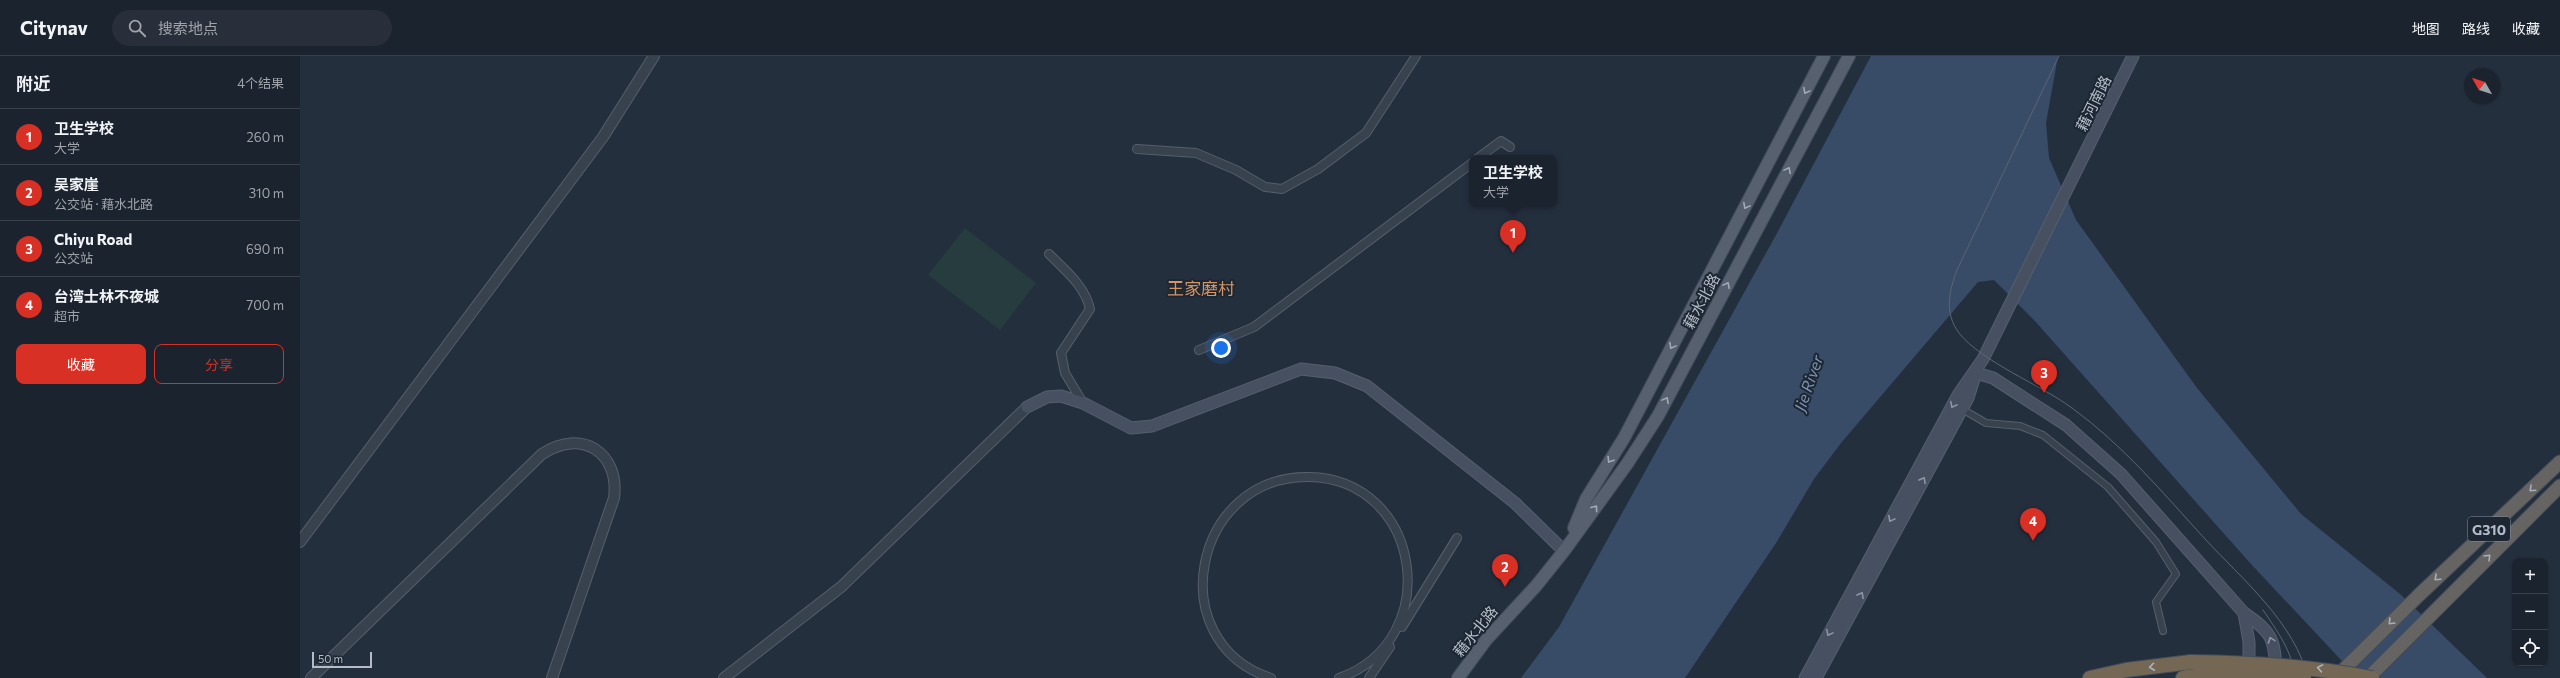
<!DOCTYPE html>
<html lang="zh">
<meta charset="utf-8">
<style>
body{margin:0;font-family:Commissioner,"Noto Sans SC",sans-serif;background:#282f3a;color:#f1f3f6}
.controls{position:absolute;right:12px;bottom:12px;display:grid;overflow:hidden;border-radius:8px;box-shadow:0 1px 3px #0004}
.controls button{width:36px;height:36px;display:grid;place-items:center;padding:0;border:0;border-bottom:1px solid #39404a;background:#1b232e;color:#f1f3f6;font:20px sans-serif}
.compass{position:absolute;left:2164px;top:12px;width:36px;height:36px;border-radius:50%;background:#1b232e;box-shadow:0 1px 3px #0004;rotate:309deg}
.scale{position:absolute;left:12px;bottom:10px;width:60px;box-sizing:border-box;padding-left:4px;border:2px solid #b4bcc9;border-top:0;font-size:11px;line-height:14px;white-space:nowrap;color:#b4bcc9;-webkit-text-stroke:3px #1d2633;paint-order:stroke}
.you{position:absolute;left:921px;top:292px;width:14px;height:14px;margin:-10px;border:3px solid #fff;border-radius:50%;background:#1a73e8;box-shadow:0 0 0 6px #1a73e833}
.badge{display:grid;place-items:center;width:26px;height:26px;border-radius:50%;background:#d93025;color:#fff;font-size:13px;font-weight:700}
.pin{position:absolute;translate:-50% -33px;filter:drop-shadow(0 1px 2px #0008)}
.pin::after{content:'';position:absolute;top:21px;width:14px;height:12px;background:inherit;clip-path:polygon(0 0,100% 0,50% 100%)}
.popup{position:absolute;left:1169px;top:99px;width:88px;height:52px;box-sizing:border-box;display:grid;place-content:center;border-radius:8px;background:#1b232e;filter:drop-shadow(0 1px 3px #0005);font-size:13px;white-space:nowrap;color:#a0a4aa}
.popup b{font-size:15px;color:#f1f3f6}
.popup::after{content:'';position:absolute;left:50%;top:100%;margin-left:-8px;border:8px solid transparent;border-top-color:#1b232e}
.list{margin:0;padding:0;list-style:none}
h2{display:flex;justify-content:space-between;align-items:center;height:52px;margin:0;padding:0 16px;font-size:17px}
h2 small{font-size:13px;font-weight:400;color:#a0a4aa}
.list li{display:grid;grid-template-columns:26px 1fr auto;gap:12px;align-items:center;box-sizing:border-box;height:56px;padding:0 16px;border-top:1px solid #39404a}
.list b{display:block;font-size:15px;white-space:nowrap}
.list p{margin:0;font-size:13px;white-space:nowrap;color:#a0a4aa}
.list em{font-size:13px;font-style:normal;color:#a0a4aa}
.actions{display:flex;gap:8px;padding:12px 16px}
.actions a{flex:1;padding:9px 0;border:1px solid #d93025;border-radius:8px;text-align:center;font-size:14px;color:#d93025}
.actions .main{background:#d93025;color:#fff}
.icon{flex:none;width:22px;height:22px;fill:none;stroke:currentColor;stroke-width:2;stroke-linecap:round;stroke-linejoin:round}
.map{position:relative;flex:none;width:2260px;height:622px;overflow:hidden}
header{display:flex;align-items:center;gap:24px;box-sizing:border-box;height:56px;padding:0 20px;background:#1b232e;border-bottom:1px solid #39404a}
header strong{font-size:19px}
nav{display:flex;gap:22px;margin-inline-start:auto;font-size:14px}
.search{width:280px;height:36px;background:#282f3a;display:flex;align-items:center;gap:10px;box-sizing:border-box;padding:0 14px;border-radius:22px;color:#a0a4aa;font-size:15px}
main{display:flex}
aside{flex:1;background:#1b232e}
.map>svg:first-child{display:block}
.green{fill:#263c3f}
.water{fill:#394c67}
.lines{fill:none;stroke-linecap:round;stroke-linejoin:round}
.pedestrian-casing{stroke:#565f6c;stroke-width:8}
.minor-casing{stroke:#565f6c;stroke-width:10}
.tertiary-casing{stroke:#565f6c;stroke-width:12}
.secondary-casing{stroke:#565f6c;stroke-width:13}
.primary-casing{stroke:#414a57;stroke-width:14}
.trunk-casing{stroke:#434c59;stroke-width:15}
.motorway-casing{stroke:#434c59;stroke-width:16}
.pedestrian{stroke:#38414e;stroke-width:6}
.minor{stroke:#38414e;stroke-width:8}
.tertiary{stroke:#38414e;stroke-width:10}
.secondary{stroke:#465061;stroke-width:11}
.primary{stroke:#56606e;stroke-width:12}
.trunk{stroke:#656462;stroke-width:13}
.motorway{stroke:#746855;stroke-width:14}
.tram{stroke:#5a6575;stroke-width:1}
.motorway-bridge-casing{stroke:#434c59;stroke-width:16;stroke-linecap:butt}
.motorway-bridge{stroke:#746855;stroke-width:14}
.oneway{stroke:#a1aab7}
.oneway2{stroke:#8e96a5}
.oneway3{stroke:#a8afba}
.oneway4{stroke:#aeb4bd}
.labels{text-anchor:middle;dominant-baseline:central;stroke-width:4;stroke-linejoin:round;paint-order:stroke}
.shield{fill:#1d2633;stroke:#878f9c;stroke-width:1}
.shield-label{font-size:14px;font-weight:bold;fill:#b4bcc9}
.street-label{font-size:15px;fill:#b4bcc9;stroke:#1d2633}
.water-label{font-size:16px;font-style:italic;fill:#7c92b1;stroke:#1d2633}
.quarter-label{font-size:17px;fill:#d59563;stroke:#1d2633}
</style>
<header>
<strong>Citynav</strong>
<div class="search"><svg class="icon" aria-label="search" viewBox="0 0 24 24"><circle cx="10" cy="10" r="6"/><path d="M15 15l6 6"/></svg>搜索地点</div>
<nav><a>地图</a><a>路线</a><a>收藏</a></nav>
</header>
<main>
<aside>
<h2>附近<small>4个结果</small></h2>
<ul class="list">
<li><span class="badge">1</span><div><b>卫生学校</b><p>大学</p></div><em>260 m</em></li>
<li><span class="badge">2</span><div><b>吴家崖</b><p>公交站 · 藉水北路</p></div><em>310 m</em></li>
<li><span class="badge">3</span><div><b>Chiyu Road</b><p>公交站</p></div><em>690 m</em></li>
<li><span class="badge">4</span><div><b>台湾士林不夜城</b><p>超市</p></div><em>700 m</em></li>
</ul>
<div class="actions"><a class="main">收藏</a><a>分享</a></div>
</aside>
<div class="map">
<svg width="2260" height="622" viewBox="0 0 2260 622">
<rect width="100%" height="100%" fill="#242f3e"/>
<path class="green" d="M665,172l71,55 -36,47 -72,-55z"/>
<path class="water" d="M1571,0h187l-12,67 3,35 27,62 121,168 104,126 99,80 87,84h-129l-107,-114 -217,-244 -40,-40 -16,2 -137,161 -27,36 -38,64 -91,135h-164l38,-51 217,-392z"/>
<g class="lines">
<defs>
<path id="pedestrian" d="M1662,353l24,14 34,3 23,9 65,52 48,55 20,32 -20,28 7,29"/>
<g id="minor">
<path d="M837,93l59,4 40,17 29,17 17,2 36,-20 48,-36 50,-77"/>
<path d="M1178,102l23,-17 9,6"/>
<path d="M749,198c16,16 36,32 41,55l-29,44 4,20 18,30"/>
<path d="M899,294l55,-23 218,-164"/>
<path d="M1102,571l55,-89"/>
<path d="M971,622c-111,-36 -78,-203 38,-201 114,2 136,164 30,201"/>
<path d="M1069,622l21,-31"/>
</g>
<g id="tertiary">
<path d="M0,486l303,-405 51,-81"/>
<path d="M11,622l231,-224c39,-26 78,-2 72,44l-62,180"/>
<path d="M424,622l117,-91 186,-180"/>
</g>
<g id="secondary">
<path d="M1676,317l17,5 73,47 55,49 123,139c28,19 31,26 32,60"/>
<path d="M727,351l20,-10 14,-1 22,7 48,25 21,-2 149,-57 34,4 32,13 148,117 49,48"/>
<path d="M1944,557l5,29v30"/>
<path d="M1505,622l153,-283 25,-36 150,-303"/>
<path d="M1516,622l152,-280 6,-19"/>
</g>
<g id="primary">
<path d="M1274,472l12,-29 38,-61 200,-382"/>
<path d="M1158,622l28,-38 50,-54 28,-35 63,-87 31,-48 191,-360"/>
</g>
<g id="trunk">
<path d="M2035,622l84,-83 141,-133"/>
<path d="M2068,622l192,-192"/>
</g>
<g id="motorway">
<path d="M1790,622l36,-8 65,-8"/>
<path d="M1883,622l11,-2"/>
</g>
</defs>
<use href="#pedestrian" class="pedestrian-casing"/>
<use href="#minor" class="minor-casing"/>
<use href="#tertiary" class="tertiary-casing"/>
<use href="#secondary" class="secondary-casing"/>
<use href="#primary" class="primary-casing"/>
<use href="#trunk" class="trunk-casing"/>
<use href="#motorway" class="motorway-casing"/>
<use href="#pedestrian" class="pedestrian"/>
<use href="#minor" class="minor"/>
<use href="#tertiary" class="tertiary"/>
<use href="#secondary" class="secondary"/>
<use href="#primary" class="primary"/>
<use href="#trunk" class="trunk"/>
<use href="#motorway" class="motorway"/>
<g class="tram">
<path d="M1759,0l-102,214c-8,21 -13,43 2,63 23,29 82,52 113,75 51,37 91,85 133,131 37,40 90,84 103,139"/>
<path d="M1963,554c14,21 30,42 32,68"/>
</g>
<defs>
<g id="motorway-bridge">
<path d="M1891,606c62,1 119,4 181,16"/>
<path d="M1894,620l72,-2 38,4"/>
</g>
</defs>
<use href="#motorway-bridge" class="motorway-bridge-casing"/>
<use href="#motorway-bridge" class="motorway-bridge"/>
</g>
<defs><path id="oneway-chevron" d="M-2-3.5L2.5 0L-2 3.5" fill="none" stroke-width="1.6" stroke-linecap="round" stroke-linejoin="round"/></defs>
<g class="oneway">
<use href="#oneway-chevron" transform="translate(1506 35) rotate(118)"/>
<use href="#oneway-chevron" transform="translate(1488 114) rotate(-62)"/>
<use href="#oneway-chevron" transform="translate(1446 150) rotate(118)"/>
<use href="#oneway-chevron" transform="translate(1427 229) rotate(-62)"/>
<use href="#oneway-chevron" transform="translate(1372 290) rotate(118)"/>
<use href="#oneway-chevron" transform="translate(1366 344) rotate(-62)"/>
<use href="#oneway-chevron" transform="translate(1310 404) rotate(122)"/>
<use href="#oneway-chevron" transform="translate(1295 452) rotate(-54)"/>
</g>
<g class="oneway2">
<use href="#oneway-chevron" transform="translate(1653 349) rotate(118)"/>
<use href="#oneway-chevron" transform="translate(1623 424) rotate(-61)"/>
<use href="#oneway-chevron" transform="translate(1591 463) rotate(118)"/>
<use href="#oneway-chevron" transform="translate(1561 539) rotate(-61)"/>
<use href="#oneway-chevron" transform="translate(1529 577) rotate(118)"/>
<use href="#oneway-chevron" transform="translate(1971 584) rotate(-110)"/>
</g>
<g class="oneway3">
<use href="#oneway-chevron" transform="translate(2232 433) rotate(137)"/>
<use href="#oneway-chevron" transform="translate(2188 501) rotate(-45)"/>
<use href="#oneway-chevron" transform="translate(2137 522) rotate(137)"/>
<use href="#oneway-chevron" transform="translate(2091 566) rotate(135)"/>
</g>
<g class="oneway4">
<use href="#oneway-chevron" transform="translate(1852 611) rotate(173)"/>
<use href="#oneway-chevron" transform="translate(2020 612) rotate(-170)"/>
</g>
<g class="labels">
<rect class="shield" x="2168" y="461" width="42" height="24" rx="3"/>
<g class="shield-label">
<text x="2189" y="473">G310</text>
</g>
<g class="street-label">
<text transform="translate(1793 47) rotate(-64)">藉河南路</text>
<text transform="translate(1401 245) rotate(-62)">藉水北路</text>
<text transform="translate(1175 575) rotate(-51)">藉水北路</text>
</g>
<g class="water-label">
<text transform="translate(1508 327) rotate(-71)">Jie River</text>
</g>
<g class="quarter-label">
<text x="901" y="232">王家磨村</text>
</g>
</g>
</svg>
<div class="controls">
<button>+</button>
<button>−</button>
<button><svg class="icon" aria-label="locate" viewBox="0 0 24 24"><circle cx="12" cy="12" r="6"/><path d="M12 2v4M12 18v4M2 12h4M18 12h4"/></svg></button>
</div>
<svg class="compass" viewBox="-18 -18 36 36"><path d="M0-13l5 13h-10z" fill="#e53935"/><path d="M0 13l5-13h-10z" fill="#a0a4aa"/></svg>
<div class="scale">50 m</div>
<div class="you"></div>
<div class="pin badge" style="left:1213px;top:197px">1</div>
<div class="popup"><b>卫生学校</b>大学</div>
<div class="pin badge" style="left:1205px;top:531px">2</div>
<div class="pin badge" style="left:1744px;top:337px">3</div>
<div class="pin badge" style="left:1733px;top:485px">4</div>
</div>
</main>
